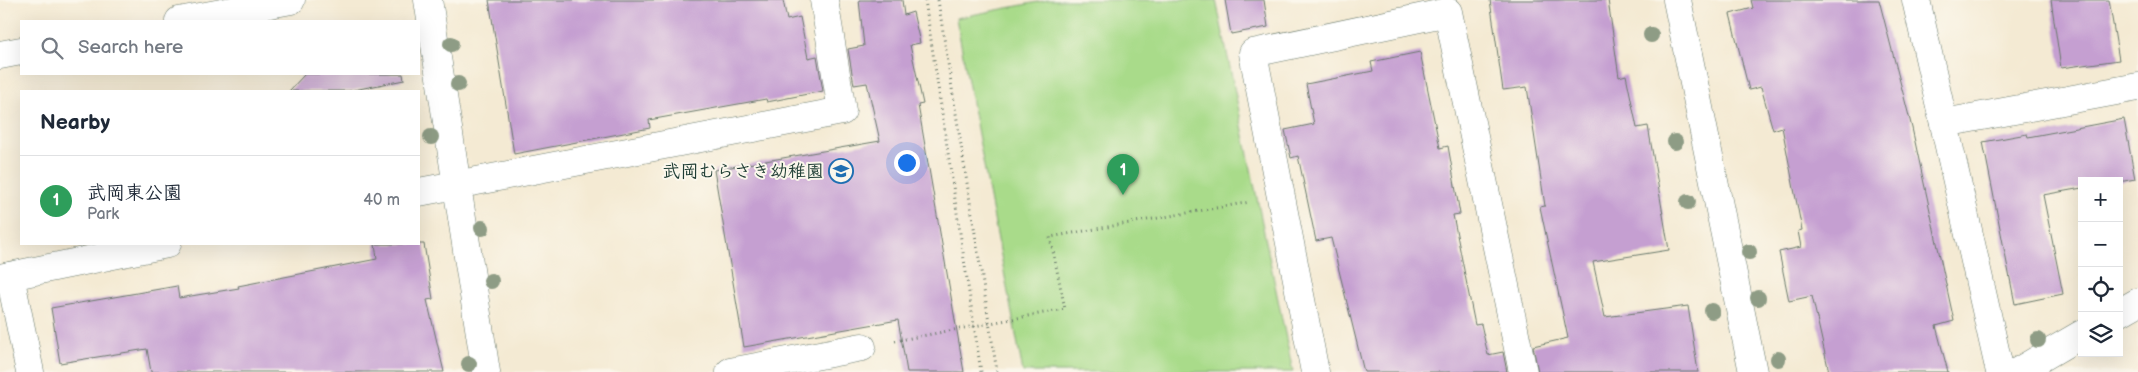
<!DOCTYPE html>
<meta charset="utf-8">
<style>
body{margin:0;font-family:"Balsamiq Sans","Klee One",sans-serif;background:#f6f6f7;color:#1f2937}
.controls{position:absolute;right:15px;bottom:15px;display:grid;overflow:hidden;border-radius:0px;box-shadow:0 5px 20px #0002}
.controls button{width:45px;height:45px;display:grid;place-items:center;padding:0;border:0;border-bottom:1px solid #e0e1e3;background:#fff;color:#1f2937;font:25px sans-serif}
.you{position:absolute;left:906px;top:162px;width:18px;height:18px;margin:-12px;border:4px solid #fff;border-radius:50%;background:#1a73e8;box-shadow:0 0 0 8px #1a73e833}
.badge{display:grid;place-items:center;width:32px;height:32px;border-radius:50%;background:#1f6fb2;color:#fff;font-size:16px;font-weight:700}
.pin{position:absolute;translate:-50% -41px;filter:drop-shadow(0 1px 2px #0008)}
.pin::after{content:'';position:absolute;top:26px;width:18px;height:15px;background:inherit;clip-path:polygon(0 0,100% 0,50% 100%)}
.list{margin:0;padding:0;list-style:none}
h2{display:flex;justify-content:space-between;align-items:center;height:65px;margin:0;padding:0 20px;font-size:21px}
h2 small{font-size:16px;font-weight:400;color:#747a83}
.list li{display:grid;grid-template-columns:32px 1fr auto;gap:15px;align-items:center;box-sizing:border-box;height:90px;padding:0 20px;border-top:1px solid #e0e1e3}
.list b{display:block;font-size:19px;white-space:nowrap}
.list p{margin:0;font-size:16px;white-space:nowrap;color:#747a83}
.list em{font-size:16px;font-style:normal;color:#747a83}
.icon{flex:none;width:28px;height:28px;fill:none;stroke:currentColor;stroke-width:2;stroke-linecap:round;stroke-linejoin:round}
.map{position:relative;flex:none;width:2138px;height:372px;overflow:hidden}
.search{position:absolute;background:#fff;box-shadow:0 5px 20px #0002;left:20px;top:20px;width:400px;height:55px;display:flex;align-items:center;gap:12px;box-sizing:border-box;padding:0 18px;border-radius:0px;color:#747a83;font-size:19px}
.panel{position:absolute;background:#fff;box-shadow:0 5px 20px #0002;left:20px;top:90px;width:400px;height:155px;border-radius:0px}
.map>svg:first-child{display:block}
.green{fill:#a9db8a;stroke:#648c5f}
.building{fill:#c59fd1}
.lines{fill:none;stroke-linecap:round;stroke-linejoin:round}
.minor-casing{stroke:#6a7a6c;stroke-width:29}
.path{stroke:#6a7a6c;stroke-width:3;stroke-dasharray:1 4;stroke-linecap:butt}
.minor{stroke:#fff;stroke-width:28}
.tree{fill:#8e9c85}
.labels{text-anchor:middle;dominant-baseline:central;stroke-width:4;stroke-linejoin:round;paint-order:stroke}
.poi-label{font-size:18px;font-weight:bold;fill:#1f3d34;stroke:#fbf7ec;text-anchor:end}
</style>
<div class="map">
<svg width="2138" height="372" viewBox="0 0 2138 372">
<rect width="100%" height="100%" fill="#fbf7ec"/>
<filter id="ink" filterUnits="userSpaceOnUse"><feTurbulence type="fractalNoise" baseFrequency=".02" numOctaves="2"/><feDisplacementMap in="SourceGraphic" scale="10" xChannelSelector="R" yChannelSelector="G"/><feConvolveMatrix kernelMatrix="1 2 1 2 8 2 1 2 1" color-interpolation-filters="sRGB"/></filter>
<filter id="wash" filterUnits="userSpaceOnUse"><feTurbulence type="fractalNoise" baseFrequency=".0096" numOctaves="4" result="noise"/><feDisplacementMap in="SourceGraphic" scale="20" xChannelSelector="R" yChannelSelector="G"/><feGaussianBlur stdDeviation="1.12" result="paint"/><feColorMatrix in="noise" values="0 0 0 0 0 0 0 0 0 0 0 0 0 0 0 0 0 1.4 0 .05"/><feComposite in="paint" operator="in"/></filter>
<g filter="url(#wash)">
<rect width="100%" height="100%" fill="#f4ead3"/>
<path class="green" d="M1048,0h168l77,372h-270l-67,-354z"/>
<g id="blocks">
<g class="building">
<path d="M489,0h294l4,20 13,-3 8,41 9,-2 6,35 -56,11 -1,-3 -117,21 1,8 -136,26z"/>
<path d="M859,0h43l2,15 9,-3 7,31 -10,2 13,59 -5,1 46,267h-57l-9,-52 -154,27 -30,-177 166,-29 -13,-58 -13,2 -6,-36 16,-3z"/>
<path d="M1225,0h39l4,27 -37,7z"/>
<path d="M1490,0h118l11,77 7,-2 11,53 11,-2 21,124 -76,12 12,55 83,-11 10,66h-160l-5,-26 35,-8 -28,-131 5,-1 -18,-119 -24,3z"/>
<path d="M1751,0h128l33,128 42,193 -18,5 12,46h-119l-17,-76 -23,5 -10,-49 22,-5 -3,-16 4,-1 -20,-103 -9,3 -12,-43 -12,3 -19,-76 23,-6z"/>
<path d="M2051,0h58l10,60 -58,8z"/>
<path d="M1420,52l20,96 8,-2 12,68 -7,1 22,110 6,-1 7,31 15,-3 4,20h-143l-33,-134 -15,3 -18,-85 -7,2 -6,-28 29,-6 -8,-40 67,-13 -2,-9z"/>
<path d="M305,74h98l1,6 -55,11h-60z"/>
<path d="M2124,119l11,60 -16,3 -37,-1v7l-39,7 20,99 -48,10 -32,-162 44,-8 1,3z"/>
<path d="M375,244h49l9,55 -6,1 17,72h-293l-4,-23 -87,14 -9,-55 126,-22 2,12 60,-10 -1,-2 139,-27z"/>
</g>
</g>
</g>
<g filter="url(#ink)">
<use href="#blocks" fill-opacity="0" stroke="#6a7a6c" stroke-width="1"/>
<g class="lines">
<defs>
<g id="minor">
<path d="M428,0l58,372"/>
<path d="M1677,0l76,372"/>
<path d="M1916,0l84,372"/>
<path d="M179,21l112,-21"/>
<path d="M0,55l21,-4"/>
<path d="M1944,123l194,-36"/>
<path d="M419,192l423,-81 -18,-111"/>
<path d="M10,276l20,96"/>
<path d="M0,278l167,-34"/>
<path d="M2119,313l19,-11"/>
<path d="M730,372l132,-25"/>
<path d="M1315,372l-62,-319 195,-41 75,360"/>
<path d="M2017,372l65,-38"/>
</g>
</defs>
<use href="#minor" class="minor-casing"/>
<g class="path">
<path d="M925,0l56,372"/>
<path d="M938,0l59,372"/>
<path d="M895,341l170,-32 -15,-72 200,-35"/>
</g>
<use href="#minor" class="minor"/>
</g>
<g class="tree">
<circle cx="1651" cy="35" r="8"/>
<circle cx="451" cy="44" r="8"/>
<circle cx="458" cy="84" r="8"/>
<circle cx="431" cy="137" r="8"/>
<circle cx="1675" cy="142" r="8"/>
<circle cx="1688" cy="202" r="8"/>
<circle cx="482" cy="228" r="8"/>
<circle cx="1749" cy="252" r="8"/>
<circle cx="491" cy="281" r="8"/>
<circle cx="1758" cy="298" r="8"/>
<circle cx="1712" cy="311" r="8"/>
<circle cx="2038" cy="340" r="8"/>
<circle cx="1778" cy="359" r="8"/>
<circle cx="469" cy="364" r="8"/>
</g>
</g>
<defs>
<symbol id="school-ring" viewBox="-11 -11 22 22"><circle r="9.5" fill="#fbf7ec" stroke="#1f6fb2" stroke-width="1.5"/><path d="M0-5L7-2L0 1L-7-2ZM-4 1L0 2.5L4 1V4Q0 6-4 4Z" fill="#1f6fb2"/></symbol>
</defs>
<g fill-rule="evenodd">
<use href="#school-ring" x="827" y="157" width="28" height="28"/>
</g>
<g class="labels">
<g class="poi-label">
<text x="824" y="171">武岡むらさき幼稚園</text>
</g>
</g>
</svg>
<div class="controls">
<button>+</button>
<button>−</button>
<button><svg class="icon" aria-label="locate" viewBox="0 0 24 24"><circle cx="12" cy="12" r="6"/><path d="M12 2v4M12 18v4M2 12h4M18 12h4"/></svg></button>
<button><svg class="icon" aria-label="layers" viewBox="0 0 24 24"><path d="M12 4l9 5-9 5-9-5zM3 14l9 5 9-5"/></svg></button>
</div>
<div class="you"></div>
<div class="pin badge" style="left:1123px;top:195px;background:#2e9e5b">1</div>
<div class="search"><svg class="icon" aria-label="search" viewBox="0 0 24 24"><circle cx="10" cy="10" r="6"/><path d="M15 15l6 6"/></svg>Search here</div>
<section class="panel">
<h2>Nearby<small></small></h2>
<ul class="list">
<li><span class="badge" style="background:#2e9e5b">1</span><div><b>武岡東公園</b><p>Park</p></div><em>40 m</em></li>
</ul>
</section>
</div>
